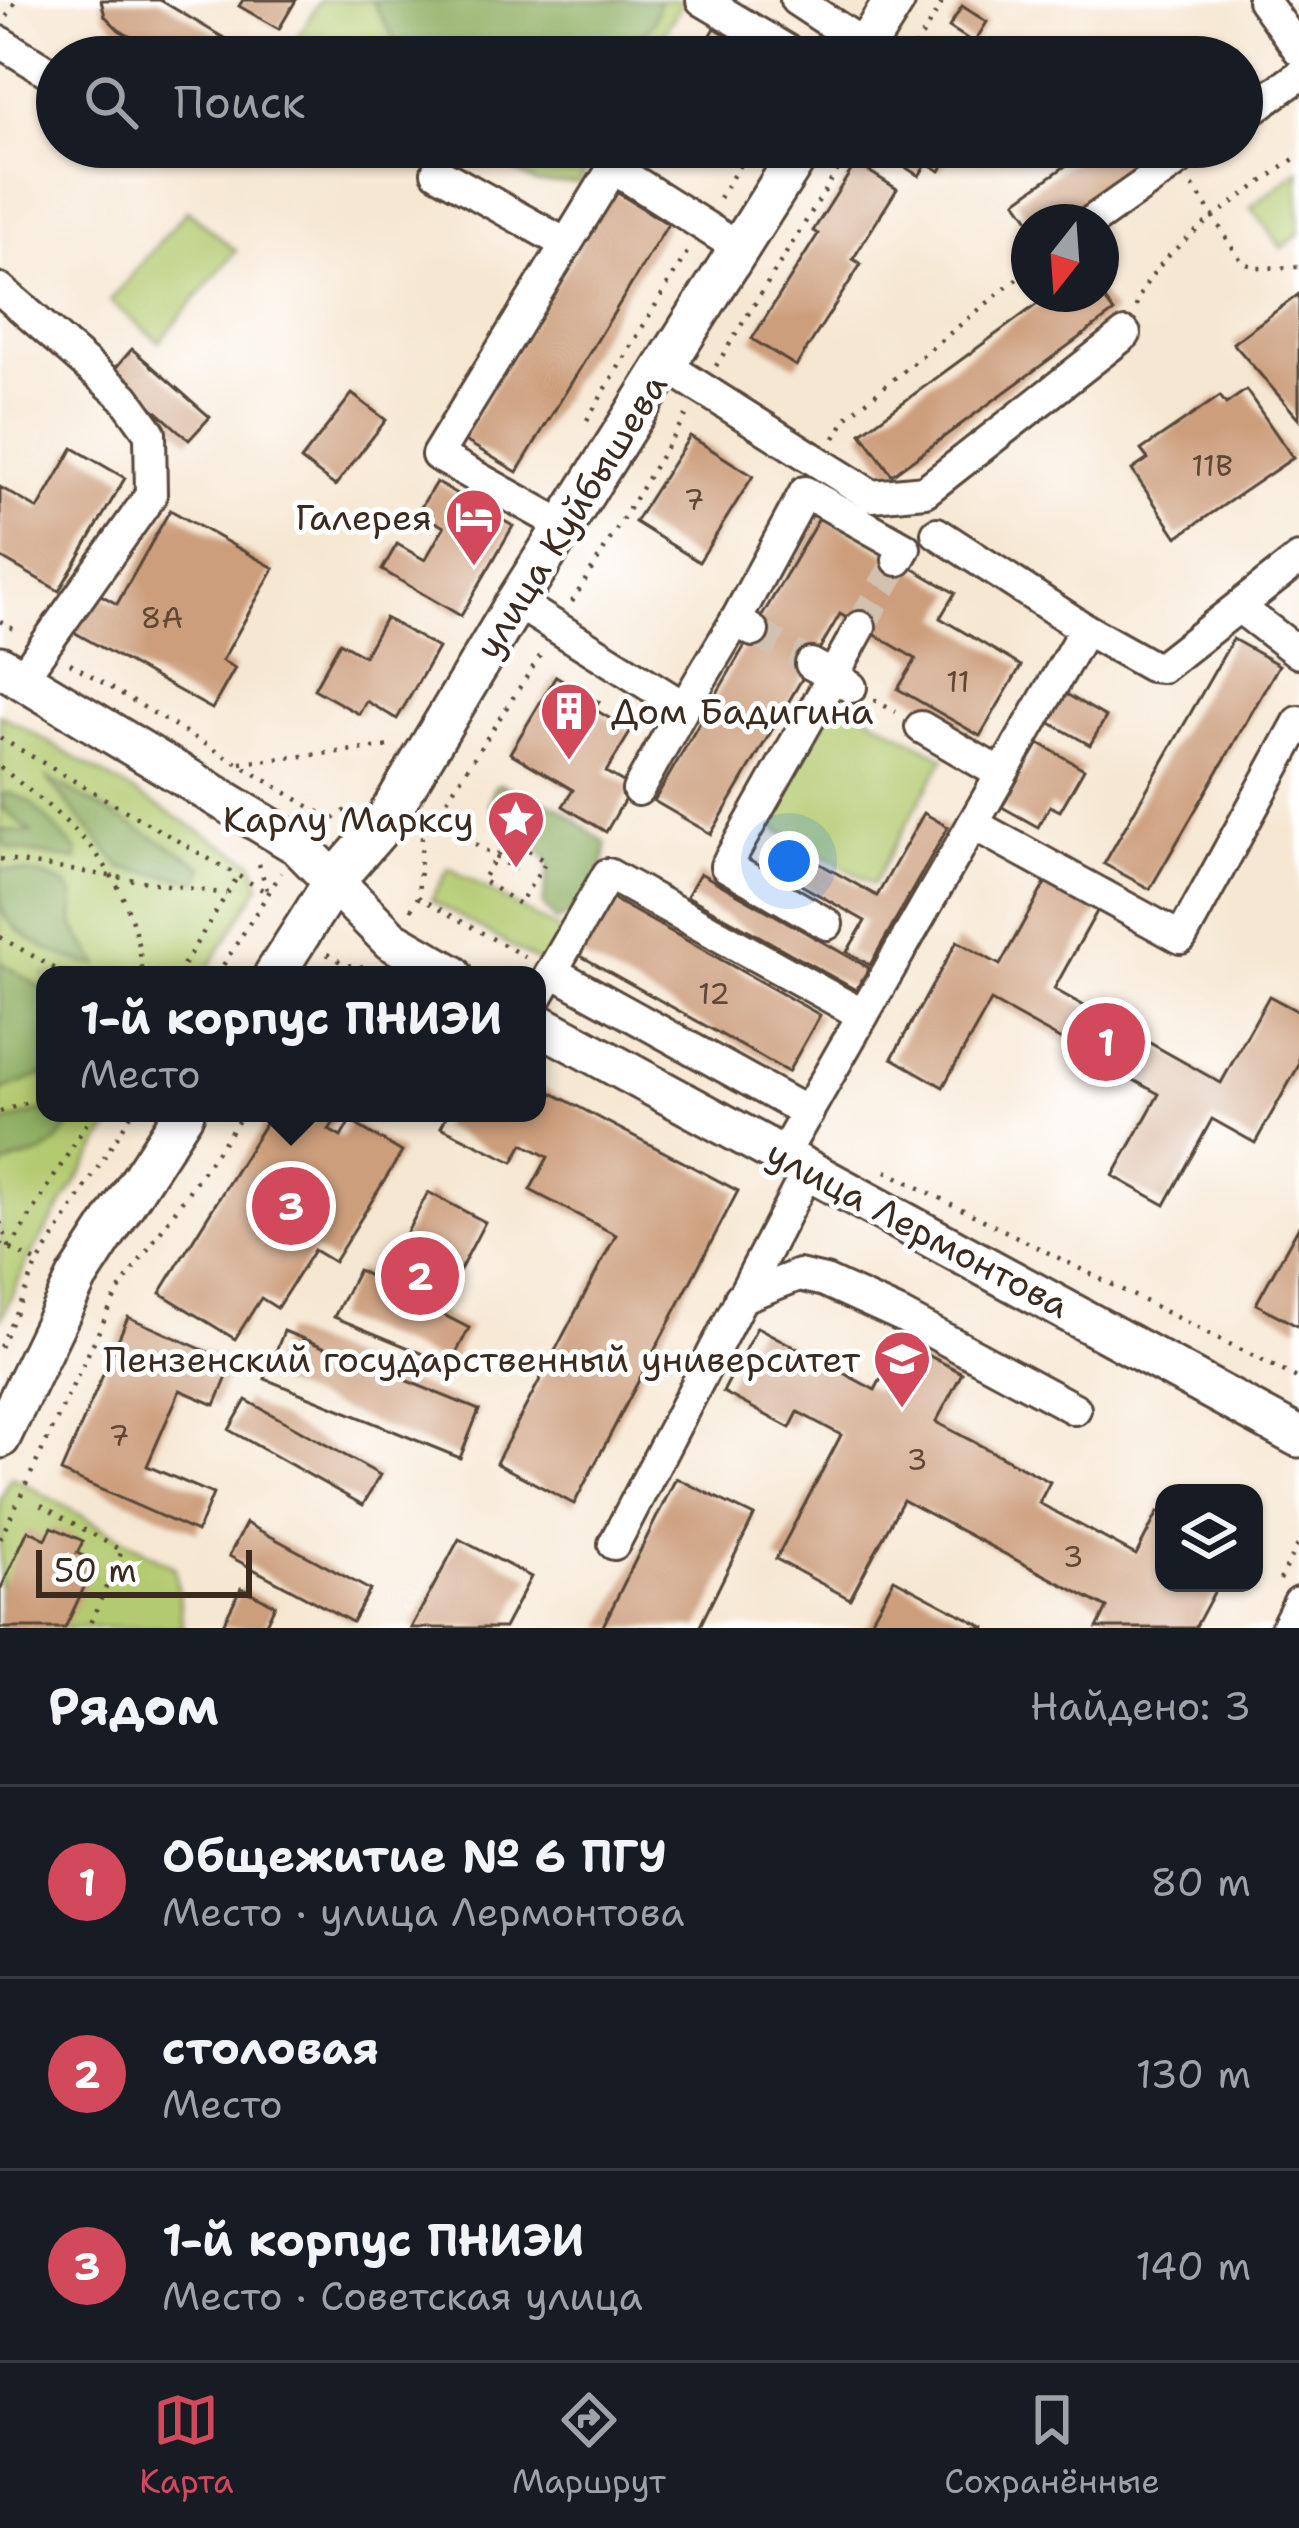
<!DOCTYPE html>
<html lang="ru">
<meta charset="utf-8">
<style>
body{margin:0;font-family:"Shantell Sans",sans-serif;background:#242831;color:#f1f3f6}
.controls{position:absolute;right:36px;bottom:36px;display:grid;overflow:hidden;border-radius:24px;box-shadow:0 3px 9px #0004}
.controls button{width:108px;height:108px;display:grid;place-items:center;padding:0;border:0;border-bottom:3px solid #363941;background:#171b24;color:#f1f3f6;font:60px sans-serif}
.compass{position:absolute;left:1011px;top:204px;width:108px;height:108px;border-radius:50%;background:#171b24;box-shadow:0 3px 9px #0004;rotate:197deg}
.scale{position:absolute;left:36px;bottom:30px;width:216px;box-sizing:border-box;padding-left:12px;border:6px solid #3b2a1e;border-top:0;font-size:33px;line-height:42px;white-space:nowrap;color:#3b2a1e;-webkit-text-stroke:9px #fff;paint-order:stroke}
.you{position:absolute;left:789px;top:861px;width:42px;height:42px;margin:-30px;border:9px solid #fff;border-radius:50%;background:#1a73e8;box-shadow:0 0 0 18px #1a73e833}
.badge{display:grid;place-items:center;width:78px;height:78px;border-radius:50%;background:#d1495b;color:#fff;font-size:39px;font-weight:700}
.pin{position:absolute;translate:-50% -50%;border:6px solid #fff;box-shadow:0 3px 12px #0006}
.popup{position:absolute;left:36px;top:966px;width:510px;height:156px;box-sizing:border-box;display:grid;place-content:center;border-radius:24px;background:#171b24;filter:drop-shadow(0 3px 9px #0005);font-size:39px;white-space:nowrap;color:#9ea1a6}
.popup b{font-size:45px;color:#f1f3f6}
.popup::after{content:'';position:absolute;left:50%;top:100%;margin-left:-24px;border:24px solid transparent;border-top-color:#171b24}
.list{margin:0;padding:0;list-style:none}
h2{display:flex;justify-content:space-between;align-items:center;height:156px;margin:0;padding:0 48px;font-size:51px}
h2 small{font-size:39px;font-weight:400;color:#9ea1a6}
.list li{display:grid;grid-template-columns:78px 1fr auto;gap:36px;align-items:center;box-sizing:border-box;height:192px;padding:0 48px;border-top:3px solid #363941}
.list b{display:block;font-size:45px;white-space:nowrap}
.list p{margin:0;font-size:39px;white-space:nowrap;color:#9ea1a6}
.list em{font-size:39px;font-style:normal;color:#9ea1a6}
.icon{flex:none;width:66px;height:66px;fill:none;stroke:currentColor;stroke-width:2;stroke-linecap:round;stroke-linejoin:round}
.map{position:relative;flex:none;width:1299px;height:1628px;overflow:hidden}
.search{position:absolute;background:#171b24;box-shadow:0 3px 9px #0004;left:36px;right:36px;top:36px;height:132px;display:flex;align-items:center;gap:30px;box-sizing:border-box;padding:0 42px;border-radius:66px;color:#9ea1a6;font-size:45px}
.sheet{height:732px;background:#171b24}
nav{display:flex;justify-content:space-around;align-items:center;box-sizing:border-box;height:168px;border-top:3px solid #363941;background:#171b24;font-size:33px;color:#9ea1a6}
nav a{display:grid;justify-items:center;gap:6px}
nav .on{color:#d1495b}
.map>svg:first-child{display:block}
.green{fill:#b3ca6f;stroke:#777a46;stroke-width:3}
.forest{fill:#8eae62;stroke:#646c40;stroke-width:3}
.building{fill:#cc9e7b}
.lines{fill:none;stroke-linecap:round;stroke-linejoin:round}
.minor-tunnel{stroke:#d1c1ae;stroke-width:30;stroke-dasharray:30 15;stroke-linecap:butt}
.minor-casing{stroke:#574639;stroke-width:36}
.major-casing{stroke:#574639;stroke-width:45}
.path{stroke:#574639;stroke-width:4.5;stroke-dasharray:3 9;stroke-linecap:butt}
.minor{stroke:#fff;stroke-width:30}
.major{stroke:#fff;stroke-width:39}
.labels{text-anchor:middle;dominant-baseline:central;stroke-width:10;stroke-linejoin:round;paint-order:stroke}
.number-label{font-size:30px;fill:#5f4735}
.street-label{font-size:36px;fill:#3b2a1e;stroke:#fff}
.poi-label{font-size:36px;fill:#3b2a1e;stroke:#fff;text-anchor:end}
</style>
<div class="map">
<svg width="1299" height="1628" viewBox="0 0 1299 1628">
<rect width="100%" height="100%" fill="#fff"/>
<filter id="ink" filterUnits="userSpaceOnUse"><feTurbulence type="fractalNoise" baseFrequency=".00833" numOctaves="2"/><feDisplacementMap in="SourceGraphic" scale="24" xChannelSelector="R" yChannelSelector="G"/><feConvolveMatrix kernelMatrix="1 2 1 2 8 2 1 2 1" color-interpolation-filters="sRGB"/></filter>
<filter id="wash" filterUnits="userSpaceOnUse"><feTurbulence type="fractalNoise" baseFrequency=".004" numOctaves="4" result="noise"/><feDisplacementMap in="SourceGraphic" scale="48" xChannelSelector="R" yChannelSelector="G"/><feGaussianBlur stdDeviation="2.7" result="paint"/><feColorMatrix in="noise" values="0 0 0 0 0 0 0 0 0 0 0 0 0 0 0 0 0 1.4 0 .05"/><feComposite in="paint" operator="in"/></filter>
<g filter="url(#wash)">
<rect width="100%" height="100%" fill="#f6e7d2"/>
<g class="green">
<path d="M320,0h365l-37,57h-362z"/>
<path d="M473,147h125l-19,36h-43z"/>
<path d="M1299,170v64l-17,14 -31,-41z"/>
<path d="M187,210l49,41 -77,91 -49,-41z"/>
<path d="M837,698l107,60 -71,126 -108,-61z"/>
<path d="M0,714l253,148 7,23 -56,90h-159v138h74l-90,145 -29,63z"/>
<path d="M449,868l115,65 -19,33 -114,-66z"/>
<path d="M11,1476l164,92 8,60h-183v-128z"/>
</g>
<g class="forest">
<path d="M372,0h287l-5,22 -32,35h-218z"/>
<path d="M46,777l141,79 17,11 -5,14 -78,-13z"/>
<path d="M500,784l57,22 49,37c0,28 -23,70 -50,78l-13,-16 6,-43c-18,-23 -46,-32 -60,-58l5,-17z"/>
<path d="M9,793l20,8 48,50v9l-67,-11 -9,-8 -1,-11 32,3 -30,-26v-12z"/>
<path d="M0,869c19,3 64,5 72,25 4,9 0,20 1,29 4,15 19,28 26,42 -29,-1 -88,-29 -98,-57 -1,-11 -1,-27 -1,-39z"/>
<path d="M0,962l45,28v84l-45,17z"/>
<path d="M45,1110v3h33c-10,15 -23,37 -42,42 -15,4 -22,5 -36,14v-45z"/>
</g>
<g id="blocks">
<g class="building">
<path d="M101,0h59l96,57h-92l-45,-27 -14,-14z"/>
<path d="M243,0h53l-17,29 -40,-23z"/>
<path d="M962,6l25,16 -13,21 -25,-16z"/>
<path d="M715,28l47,29h-64z"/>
<path d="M1236,46l30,42 -24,17v-48h-22z"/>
<path d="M680,147h36l-10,16z"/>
<path d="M874,147h81l-15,24 -13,-8 -8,13z"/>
<path d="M1092,147h91l-106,75h-46l-15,-21z"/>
<path d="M856,163l41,26 -44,70 8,5 -65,102 -44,-27 66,-105 -5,-3z"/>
<path d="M613,190l55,34 -151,248 -55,-33z"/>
<path d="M1051,294h50l13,18 -222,163 -31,-42z"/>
<path d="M1299,294v125l-66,-76z"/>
<path d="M132,349l78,68 -21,23 -77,-68z"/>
<path d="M1246,390l47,68 -116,79 -45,-67 16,-11 -7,-9 79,-54 6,8z"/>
<path d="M352,394l34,26 -51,66 -34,-26z"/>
<path d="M690,436l63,40 -54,86 -64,-40z"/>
<path d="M73,448l52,30 -66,113 -59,-34v-70l38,22z"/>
<path d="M436,482l77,44 -52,90 -79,-46 15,-26 28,16 19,-33 -26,-15z"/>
<path d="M170,510l104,58 -52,93 13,7 -23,41 -142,-79 22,-40 25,14z"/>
<path d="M821,515l134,78 -15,25 81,48 -41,70 -82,-47 18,-30 -76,-45 -129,220 -57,-33z"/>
<path d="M385,618l53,30 -41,71 -31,-18 -7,13 -45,-25 26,-47 24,14z"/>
<path d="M1233,639l46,26 -129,224 -46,-25z"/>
<path d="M556,676l43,26 -5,7 37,22 -25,41 26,15 -26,45 -43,-26 10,-16 -63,-37z"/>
<path d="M1061,691l45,26 -16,28 -45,-25z"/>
<path d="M1039,743l45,26 -24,42 -10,-5 -12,21 -36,-20z"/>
<path d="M924,813l24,14 -78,138 -23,-13 18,-31 -94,-53 14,-24 92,52z"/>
<path d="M700,873l169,95 -13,22 -169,-94z"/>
<path d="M1048,878l52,28 -46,83 167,94 48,-87 30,16v53l-44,78 -43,-24 -47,86 -52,-29 46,-82 -168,-93 -48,86 -51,-29 65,-117 43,24z"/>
<path d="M611,898l209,117 -32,57 -209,-117z"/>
<path d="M537,1085l201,106 -164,313 -78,-41 120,-228 -86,-45 18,-33 -25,-13 -10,18 -72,-35 7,-14h89z"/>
<path d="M272,1113h68l-11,17 12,7 9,-16 52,31 -68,110 -20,-12 -37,58 -16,-10 -26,41 -75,-46z"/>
<path d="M428,1192l57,30 -47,90 31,16 -19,37 -116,-48 24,-47 23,12z"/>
<path d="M1299,1226v101l-43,-23z"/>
<path d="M128,1317l105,46 -18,42 -35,-15 -33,76 66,28 -16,38 -136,-60z"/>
<path d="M757,1327l118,63 26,-49 61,32 -26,49 114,60 -11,21 97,52 22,-43 6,3v68h55l-24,45h-98l10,-20 -204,-108 -53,99 -74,-40 65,-124 -43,-23 -8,16 -67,-36z"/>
<path d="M284,1331l195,79 -19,48 -195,-79z"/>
<path d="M246,1400l134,75 -17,30 -134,-75z"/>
<path d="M676,1478l78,38 -55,112h-97z"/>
<path d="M246,1523l124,67 -18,32 -123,-66z"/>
<path d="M52,1527l31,14 -6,12 19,9 -31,66h-65v-38l28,-60 18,9z"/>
<path d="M459,1539l72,38 -27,51h-93z"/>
<path d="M894,1579l92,49h-119z"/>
<path d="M241,1588l34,17 -11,23h-43z"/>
</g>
</g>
</g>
<g filter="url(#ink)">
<use href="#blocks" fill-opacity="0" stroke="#574639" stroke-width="3"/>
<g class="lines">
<g class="minor-tunnel">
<path d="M860,627l38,-67"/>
<path d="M753,631l58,33"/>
</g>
<defs>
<g id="minor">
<path d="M702,0l96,57"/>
<path d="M796,0l70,46"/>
<path d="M1263,0l36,50"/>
<path d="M0,42l57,35"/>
<path d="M1242,116l57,-40"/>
<path d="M171,147h24"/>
<path d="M437,172l129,72"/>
<path d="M1091,222l106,-75"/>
<path d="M0,289l124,108 26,36 1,62 -130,184"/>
<path d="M665,365l207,131 53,-5 200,-157"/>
<path d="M564,526l-127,-71 176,-287 126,80"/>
<path d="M516,602l168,105 52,-87 17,11"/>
<path d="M1240,608l59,45"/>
<path d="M736,620l69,-128 100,56 -7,12"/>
<path d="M1085,629l66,37 11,1 137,-108"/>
<path d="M811,664l22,12 27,-49"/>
<path d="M921,727l80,47"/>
<path d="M638,790l46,-83"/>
<path d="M973,824l208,114 118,-216"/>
<path d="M827,924l-101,-58 107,-190 18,11"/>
<path d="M553,972l255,141"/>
<path d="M537,997l71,-123 255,141 -80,140"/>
<path d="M863,1015l222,-386 -148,-96"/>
<path d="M740,1298l59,-23 26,6 77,35 173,93"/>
<path d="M614,1544l195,-376"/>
<path d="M1286,1628l13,-26"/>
</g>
<g id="major">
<path d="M859,57l36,-57"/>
<path d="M0,666l298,179 93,95 61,35"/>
<path d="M274,975l60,-94 48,-55 134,-224 287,-455"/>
<path d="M537,1023l762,414"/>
<path d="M0,1438l77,-160 107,-165"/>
</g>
</defs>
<use href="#minor" class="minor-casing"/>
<use href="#major" class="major-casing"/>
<g class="path">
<path d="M7,16l9,-16"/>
<path d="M909,57l35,-57"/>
<path d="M393,147l22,12"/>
<path d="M1193,186l49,76 15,6 42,-1"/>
<path d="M719,198l32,-51"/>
<path d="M1136,307c16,-59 115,-114 163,-152"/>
<path d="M716,366l136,-219"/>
<path d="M587,420l102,-171"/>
<path d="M835,438l12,-21 182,-148"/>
<path d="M572,602l116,-190"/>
<path d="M0,621l18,11"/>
<path d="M70,663l262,157"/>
<path d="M874,700l22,12"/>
<path d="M0,738l268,155"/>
<path d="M241,763l150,-17"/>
<path d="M0,767c79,63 131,101 143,208"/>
<path d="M435,818l81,52"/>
<path d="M324,826l25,-18"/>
<path d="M508,838l38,24 -27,42 -37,-24z"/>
<path d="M0,859l226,35"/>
<path d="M259,864l9,29"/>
<path d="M418,897l111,62"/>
<path d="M411,910l7,-13 4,-59 120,-185"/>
<path d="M0,937l66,38"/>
<path d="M327,954l19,11 21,2"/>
<path d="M177,975l61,-99"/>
<path d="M217,975l64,-102"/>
<path d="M0,1112l45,-16"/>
<path d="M886,1171l413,208"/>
<path d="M0,1222l10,27"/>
<path d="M0,1244l38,19"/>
<path d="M10,1249l83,-136"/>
<path d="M0,1347l38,-84 94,-150"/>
<path d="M41,1505l81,46 -34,77"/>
<path d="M0,1539l117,-246 127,-180"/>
<path d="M1280,1580l19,-37"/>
</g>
<use href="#minor" class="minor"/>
<use href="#major" class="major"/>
</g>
</g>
<defs>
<symbol id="hotel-pin" viewBox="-11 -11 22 30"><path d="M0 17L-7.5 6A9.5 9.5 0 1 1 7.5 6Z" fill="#d1495b" stroke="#fff"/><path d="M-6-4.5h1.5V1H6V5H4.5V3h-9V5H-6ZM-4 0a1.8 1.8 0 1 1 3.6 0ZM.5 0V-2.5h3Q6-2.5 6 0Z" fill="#fff"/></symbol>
<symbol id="building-pin" viewBox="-11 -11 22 30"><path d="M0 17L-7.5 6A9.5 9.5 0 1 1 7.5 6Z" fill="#d1495b" stroke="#fff"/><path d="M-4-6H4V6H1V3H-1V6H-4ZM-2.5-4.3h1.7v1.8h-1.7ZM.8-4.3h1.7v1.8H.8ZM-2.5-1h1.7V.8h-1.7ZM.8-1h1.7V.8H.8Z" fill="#fff"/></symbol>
<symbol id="sight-pin" viewBox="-11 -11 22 30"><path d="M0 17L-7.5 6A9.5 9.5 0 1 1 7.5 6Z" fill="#d1495b" stroke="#fff"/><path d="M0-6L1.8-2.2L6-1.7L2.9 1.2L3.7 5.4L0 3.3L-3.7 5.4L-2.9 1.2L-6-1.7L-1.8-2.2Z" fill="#fff"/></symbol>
<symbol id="university-pin" viewBox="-11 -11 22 30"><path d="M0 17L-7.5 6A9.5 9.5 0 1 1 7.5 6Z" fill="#d1495b" stroke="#fff"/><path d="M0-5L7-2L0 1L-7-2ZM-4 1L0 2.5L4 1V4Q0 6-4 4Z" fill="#fff"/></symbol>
</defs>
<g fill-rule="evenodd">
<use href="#hotel-pin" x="441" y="484" width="66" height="90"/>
<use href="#building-pin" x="536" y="678" width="66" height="90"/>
<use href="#sight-pin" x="483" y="786" width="66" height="90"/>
<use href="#university-pin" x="869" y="1326" width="66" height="90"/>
</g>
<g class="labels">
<g class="number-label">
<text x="1212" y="465">11В</text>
<text x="694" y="499">7</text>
<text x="162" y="617">8А</text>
<text x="958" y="681">11</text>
<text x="714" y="993">12</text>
<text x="119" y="1435">7</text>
<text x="917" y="1459">3</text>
<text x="1073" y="1556">3</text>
</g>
<g class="street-label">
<text transform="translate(571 516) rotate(-58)">улица Куйбышева</text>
<text transform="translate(918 1229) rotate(28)">улица Лермонтова</text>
</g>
<g class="poi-label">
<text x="432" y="517">Галерея</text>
<text x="611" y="711" text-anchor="start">Дом Бадигина</text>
<text x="474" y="819">Карлу Марксу</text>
<text x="860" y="1359">Пензенский государственный университет</text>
</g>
</g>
</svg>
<div class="controls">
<button><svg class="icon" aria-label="layers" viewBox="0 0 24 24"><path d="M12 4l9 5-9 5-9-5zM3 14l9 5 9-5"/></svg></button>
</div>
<svg class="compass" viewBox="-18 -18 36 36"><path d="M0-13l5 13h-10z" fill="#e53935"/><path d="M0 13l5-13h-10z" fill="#9ea1a6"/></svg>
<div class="scale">50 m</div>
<div class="you"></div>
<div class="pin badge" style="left:1106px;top:1042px">1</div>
<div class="pin badge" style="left:420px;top:1276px">2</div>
<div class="pin badge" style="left:291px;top:1206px">3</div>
<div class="popup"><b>1-й корпус ПНИЭИ</b>Место</div>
<div class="search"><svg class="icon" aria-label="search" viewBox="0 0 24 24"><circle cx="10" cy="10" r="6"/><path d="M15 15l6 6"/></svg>Поиск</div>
</div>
<section class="sheet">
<h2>Рядом<small>Найдено: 3</small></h2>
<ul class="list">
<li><span class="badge">1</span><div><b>Общежитие № 6 ПГУ</b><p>Место · улица Лермонтова</p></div><em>80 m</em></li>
<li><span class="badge">2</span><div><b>столовая</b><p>Место</p></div><em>130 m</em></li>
<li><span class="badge">3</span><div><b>1-й корпус ПНИЭИ</b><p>Место · Советская улица</p></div><em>140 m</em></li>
</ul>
</section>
<nav>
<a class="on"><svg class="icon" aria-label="map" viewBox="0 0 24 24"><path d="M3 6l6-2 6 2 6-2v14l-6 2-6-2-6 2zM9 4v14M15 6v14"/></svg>Карта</a>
<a><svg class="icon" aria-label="directions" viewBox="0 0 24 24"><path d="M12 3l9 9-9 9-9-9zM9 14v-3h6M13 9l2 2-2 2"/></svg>Маршрут</a>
<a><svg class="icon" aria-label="saved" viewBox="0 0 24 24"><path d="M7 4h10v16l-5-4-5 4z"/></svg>Сохранённые</a>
</nav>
